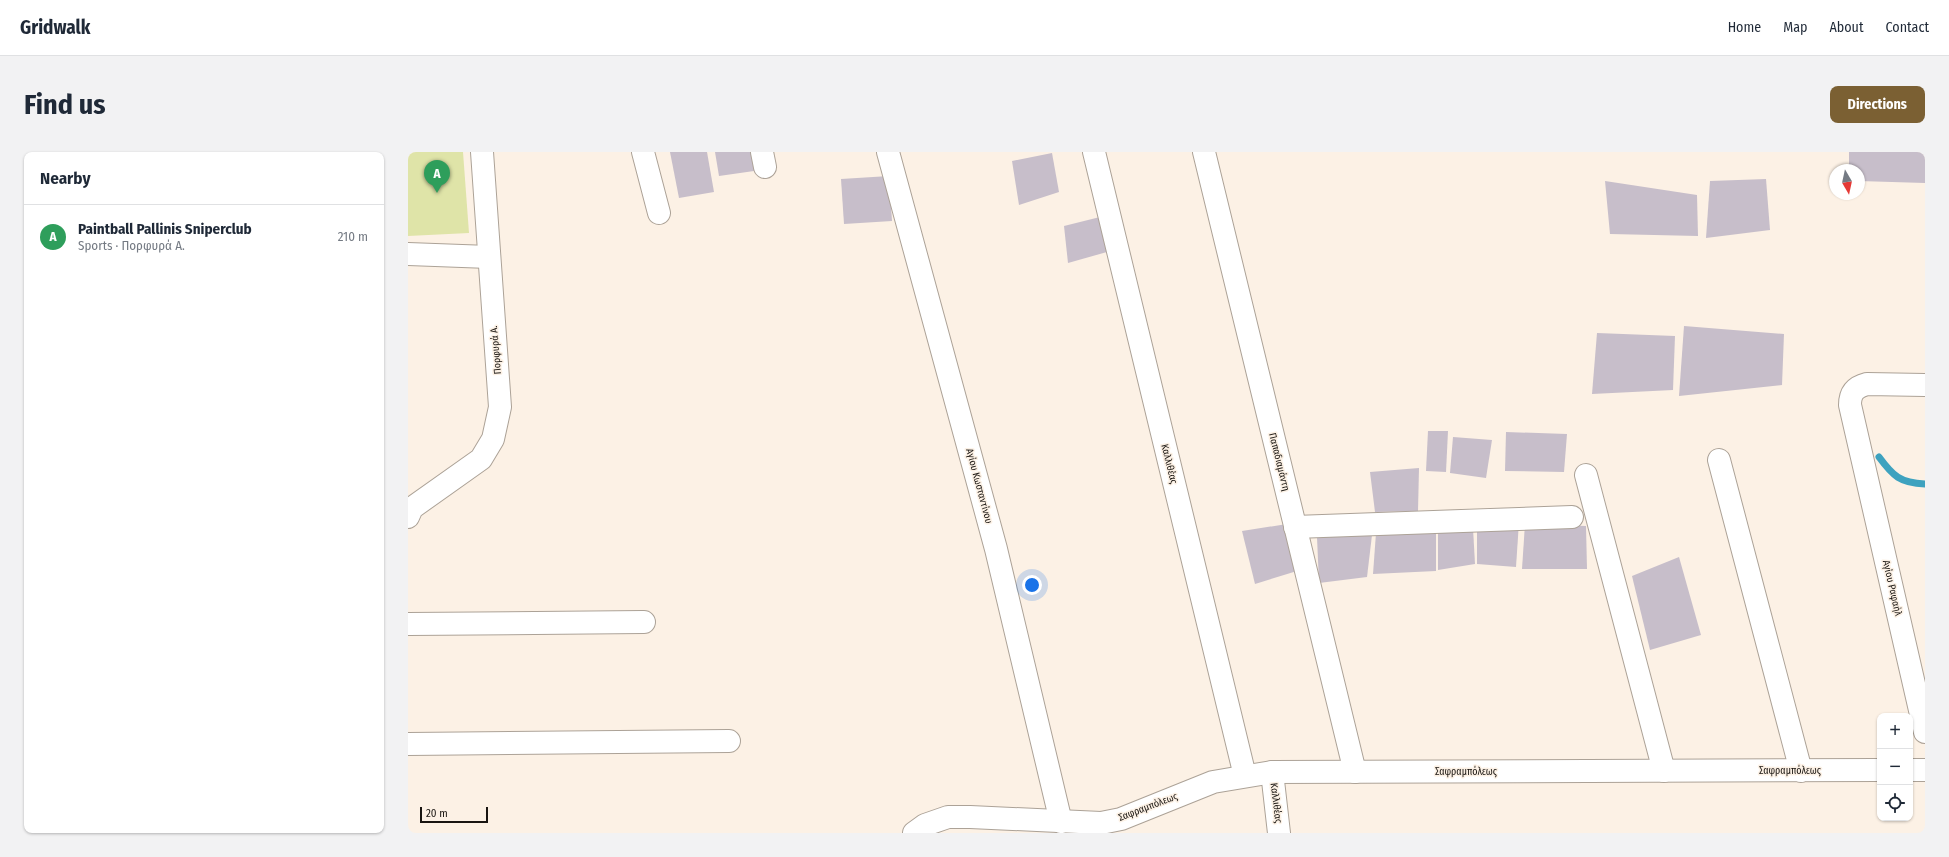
<!DOCTYPE html>
<meta charset="utf-8">
<style>
body{margin:0;font-family:"Fira Sans Condensed",sans-serif;background:#f2f2f3;color:#1f2937}
.controls{position:absolute;right:12px;bottom:12px;display:grid;overflow:hidden;border-radius:8px;box-shadow:0 1px 3px #0004}
.controls button{width:36px;height:36px;display:grid;place-items:center;padding:0;border:0;border-bottom:1px solid #e0e1e3;background:#fff;color:#1f2937;font:20px sans-serif}
.compass{position:absolute;left:1421px;top:12px;width:36px;height:36px;border-radius:50%;background:#fff;box-shadow:0 1px 3px #0004;rotate:171deg}
.scale{position:absolute;left:12px;bottom:10px;width:68px;box-sizing:border-box;padding-left:4px;border:2px solid #191511;border-top:0;font-size:11px;line-height:14px;white-space:nowrap;color:#191511;-webkit-text-stroke:3px #fcf1e5;paint-order:stroke}
.you{position:absolute;left:624px;top:433px;width:14px;height:14px;margin:-10px;border:3px solid #fff;border-radius:50%;background:#1a73e8;box-shadow:0 0 0 6px #1a73e833}
.badge{display:grid;place-items:center;width:26px;height:26px;border-radius:50%;background:#7b6033;color:#fff;font-size:13px;font-weight:700}
.pin{position:absolute;translate:-50% -33px;filter:drop-shadow(0 1px 2px #0008)}
.pin::after{content:'';position:absolute;top:21px;width:14px;height:12px;background:inherit;clip-path:polygon(0 0,100% 0,50% 100%)}
.list{margin:0;padding:0;list-style:none}
h2{display:flex;justify-content:space-between;align-items:center;height:52px;margin:0;padding:0 16px;font-size:17px}
h2 small{font-size:13px;font-weight:400;color:#747a83}
.list li{display:grid;grid-template-columns:26px 1fr auto;gap:12px;align-items:center;box-sizing:border-box;height:64px;padding:0 16px;border-top:1px solid #e0e1e3}
.list b{display:block;font-size:15px;white-space:nowrap}
.list p{margin:0;font-size:13px;white-space:nowrap;color:#747a83}
.list em{font-size:13px;font-style:normal;color:#747a83}
.icon{flex:none;width:22px;height:22px;fill:none;stroke:currentColor;stroke-width:2;stroke-linecap:round;stroke-linejoin:round}
.map{position:relative;flex:none;width:1517px;height:681px;overflow:hidden;border-radius:8px}
header{display:flex;align-items:center;gap:24px;box-sizing:border-box;height:56px;padding:0 20px;background:#fff;border-bottom:1px solid #e0e1e3}
header strong{font-size:19px}
nav{display:flex;gap:22px;margin-inline-start:auto;font-size:14px}
.intro{display:flex;align-items:center;justify-content:space-between;box-sizing:border-box;height:96px;padding:0 24px}
h1{margin:0;font-size:28px}
.button{padding:10px 18px;border-radius:8px;background:#7b6033;color:#fff;font-size:14px;font-weight:700}
main{display:flex;gap:24px;padding:0 24px}
aside{flex:1;background:#fff;border-radius:8px;box-shadow:0 1px 3px #0004}
.map>svg:first-child{display:block}
.grass{fill:#dfe4a8}
.lines{fill:none;stroke-linecap:round;stroke-linejoin:round}
.stream{stroke:#3ea2bf;stroke-width:7}
.building{fill:#c7beca}
.minor-casing{stroke:#aca297;stroke-width:24}
.minor{stroke:#fff;stroke-width:22}
.labels{text-anchor:middle;dominant-baseline:central;stroke-width:3;stroke-linejoin:round;paint-order:stroke}
.street-label{font-size:10px;fill:#191511;stroke:#fcf1e5}
</style>
<header>
<strong>Gridwalk</strong>
<nav><a>Home</a><a>Map</a><a>About</a><a>Contact</a></nav>
</header>
<div class="intro"><h1>Find us</h1><a class="button">Directions</a></div>
<main>
<aside>
<h2>Nearby<small></small></h2>
<ul class="list">
<li><span class="badge" style="background:#2e9e5b">A</span><div><b>Paintball Pallinis Sniperclub</b><p>Sports · Πορφυρά Α.</p></div><em>210 m</em></li>
</ul>
</aside>
<div class="map">
<svg width="1517" height="681" viewBox="0 0 1517 681">
<rect width="100%" height="100%" fill="#fcf1e5"/>
<path class="grass" d="M0,0h55l6,81 -61,3z"/>
<g class="lines">
<path class="stream" d="M1471,305c14,19 21,26 46,27"/>
</g>
<g class="building">
<path d="M262,0h37l7,40 -35,6z"/>
<path d="M307,0h43l3,18 -42,6z"/>
<path d="M1441,0h76v31l-66,-2v-11h-10z"/>
<path d="M644,1l7,39 -40,13 -7,-44z"/>
<path d="M481,24l3,45 -48,3 -3,-45z"/>
<path d="M1358,27l4,51 -64,8 4,-57z"/>
<path d="M1197,29l92,14 1,41 -88,-2z"/>
<path d="M696,64l10,34 -46,13 -4,-37z"/>
<path d="M1276,174l100,8 -2,51 -103,11z"/>
<path d="M1189,181l78,3 -2,54 -81,4z"/>
<path d="M1020,279h20l-2,41 -20,-1z"/>
<path d="M1098,280l61,2 -3,38 -59,-1z"/>
<path d="M1045,285l39,3 -6,38 -36,-5z"/>
<path d="M1011,316l-1,43 -43,1 -5,-40z"/>
<path d="M1111,370l-3,45 -39,-3v-38z"/>
<path d="M879,372l10,47 -42,13 -13,-53z"/>
<path d="M1117,372l61,2 1,43h-65z"/>
<path d="M1065,376l2,36 -37,6v-41z"/>
<path d="M1028,378v41l-63,3 3,-41z"/>
<path d="M964,383l-5,42 -48,6 -2,-46z"/>
<path d="M1271,405l22,78 -51,15 -18,-74z"/>
</g>
<g class="lines">
<defs>
<g id="minor">
<path d="M235,0l16,61"/>
<path d="M354,0l3,15"/>
<path d="M480,0l108,397 65,273"/>
<path d="M686,0l151,624"/>
<path d="M796,0l151,620"/>
<path d="M0,102l81,3"/>
<path d="M1517,233l-58,-1c-12,3 -17,9 -17,21l75,327"/>
<path d="M1311,308l82,311"/>
<path d="M1178,323l78,296"/>
<path d="M0,365l4,-9 69,-49 12,-20 7,-32 -18,-255"/>
<path d="M887,375l277,-10"/>
<path d="M0,472l236,-2"/>
<path d="M0,592l321,-3"/>
<path d="M1502,618h15"/>
<path d="M864,620l7,61"/>
<path d="M506,681l11,-8 23,-8h22l131,6 20,-4 92,-37 59,-10 608,-2"/>
</g>
</defs>
<use href="#minor" class="minor-casing"/>
<use href="#minor" class="minor"/>
</g>
<g class="labels">
<g class="street-label">
<text transform="translate(88 198) rotate(-95)">Πορφυρά Α.</text>
<text transform="translate(871 310) rotate(76)">Παπαδιαμάντη</text>
<text transform="translate(761 312) rotate(76)">Καλλιθέας</text>
<text transform="translate(571 334) rotate(75)">Αγίου Κωσταντίνου</text>
<text transform="translate(1484 436) rotate(77)">Αγίου Ραφαήλ</text>
<text x="1382" y="619">Σαφραμπόλεως</text>
<text x="1058" y="620">Σαφραμπόλεως</text>
<text transform="translate(868 651) rotate(83)">Καλλιθέας</text>
<text transform="translate(740 655) rotate(-21)">Σαφραμπόλεως</text>
</g>
</g>
</svg>
<div class="controls">
<button>+</button>
<button>−</button>
<button><svg class="icon" aria-label="locate" viewBox="0 0 24 24"><circle cx="12" cy="12" r="6"/><path d="M12 2v4M12 18v4M2 12h4M18 12h4"/></svg></button>
</div>
<svg class="compass" viewBox="-18 -18 36 36"><path d="M0-13l5 13h-10z" fill="#e53935"/><path d="M0 13l5-13h-10z" fill="#747a83"/></svg>
<div class="scale">20 m</div>
<div class="you"></div>
<div class="pin badge" style="left:29px;top:41px;background:#2e9e5b">A</div>
</div>
</main>
